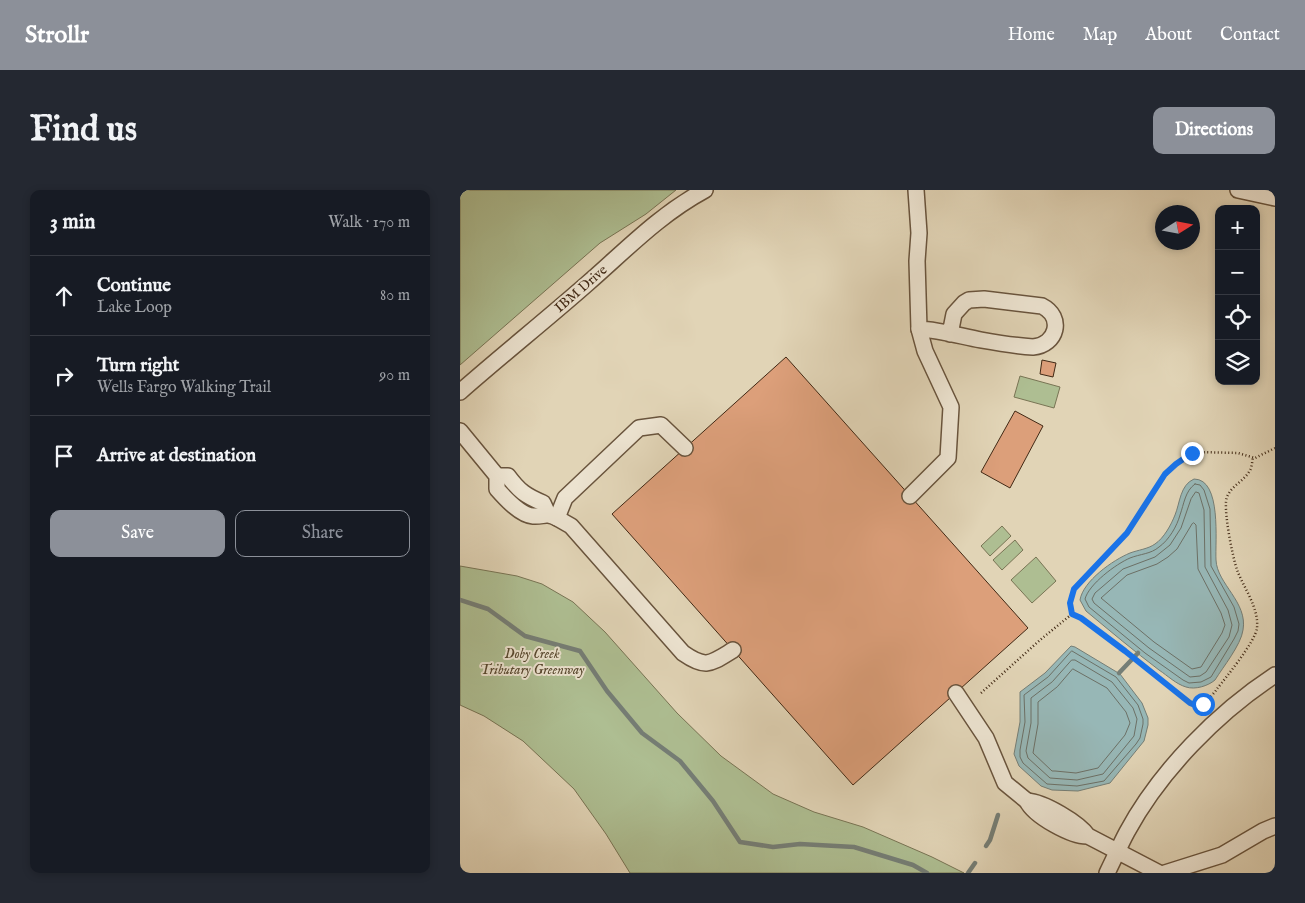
<!DOCTYPE html>
<meta charset="utf-8">
<style>
body{margin:0;font-family:"IM FELL English",serif;background:#242831;color:#f1f3f6}
.controls{position:absolute;right:15px;top:15px;display:grid;overflow:hidden;border-radius:10px;box-shadow:0 2px 8px #0003}
.controls button{width:45px;height:45px;display:grid;place-items:center;padding:0;border:0;border-bottom:1px solid #363941;background:#171b24;color:#f1f3f6;font:25px sans-serif}
.compass{position:absolute;left:695px;top:15px;width:45px;height:45px;border-radius:50%;background:#171b24;box-shadow:0 2px 8px #0003;rotate:79deg}
.stop{position:absolute;width:15px;height:15px;margin:-11px;border:4px solid #1a73e8;border-radius:50%;background:#fff}
.stop.end{background:#1a73e8;border-color:#fff;box-shadow:0 1px 5px #0008}
.list{margin:0;padding:0;list-style:none}
h2{display:flex;justify-content:space-between;align-items:center;height:65px;margin:0;padding:0 20px;font-size:21px}
h2 small{font-size:16px;font-weight:400;color:#9ea1a6}
.list li{display:grid;grid-template-columns:32px 1fr auto;gap:15px;align-items:center;box-sizing:border-box;height:80px;padding:0 20px;border-top:1px solid #363941}
.list b{display:block;font-size:19px;white-space:nowrap}
.list p{margin:0;font-size:16px;white-space:nowrap;color:#9ea1a6}
.list em{font-size:16px;font-style:normal;color:#9ea1a6}
.actions{display:flex;gap:10px;padding:15px 20px}
.actions a{flex:1;padding:11px 0;border:1px solid #8c9099;border-radius:10px;text-align:center;font-size:18px;color:#8c9099}
.actions .main{background:#8c9099;color:#fff}
.icon{flex:none;width:28px;height:28px;fill:none;stroke:currentColor;stroke-width:2;stroke-linecap:round;stroke-linejoin:round}
.map{position:relative;flex:none;width:815px;height:683px;overflow:hidden;border-radius:10px}
header{display:flex;align-items:center;gap:30px;box-sizing:border-box;height:70px;padding:0 25px;background:#8c9099;color:#fff}
header strong{font-size:24px}
nav{display:flex;gap:28px;margin-inline-start:auto;font-size:18px}
.intro{display:flex;align-items:center;justify-content:space-between;box-sizing:border-box;height:120px;padding:0 30px}
h1{margin:0;font-size:35px}
.button{padding:12px 22px;border-radius:10px;background:#8c9099;color:#fff;font-size:18px;font-weight:700}
main{display:flex;gap:30px;padding:0 30px}
aside{flex:1;background:#171b24;border-radius:10px;box-shadow:0 2px 8px #0003}
.map>svg:first-child{display:block}
.green{fill:#aebe92;stroke:#787454}
.water{fill:#97b7b6;stroke:#757e76}
.lines{fill:none;stroke-linecap:round;stroke-linejoin:round}
.shore{stroke:#6c7066;stroke-width:1}
.stream{stroke:#757e76;stroke-width:4.5}
.building{fill:#dc9f7a;stroke:#412915}
.minor-casing{stroke:#69543d;stroke-width:18}
.path{stroke:#412915;stroke-width:2.5;stroke-dasharray:1 2.5;stroke-linecap:butt}
.minor{stroke:#ece3d0;stroke-width:15}
.route{stroke:#1a73e8;stroke-width:6}
.labels{text-anchor:middle;dominant-baseline:central;stroke-width:4;stroke-linejoin:round;paint-order:stroke}
.street-label{font-size:14px;fill:#412915;stroke:#ece3d0}
.park-label{font-size:14px;font-style:italic;fill:#57472e;stroke:#ece3d0}
</style>
<header>
<strong>Strollr</strong>
<nav><a>Home</a><a>Map</a><a>About</a><a>Contact</a></nav>
</header>
<div class="intro"><h1>Find us</h1><a class="button">Directions</a></div>
<main>
<aside>
<h2>3 min<small>Walk · 170 m</small></h2>
<ul class="list">
<li><svg class="icon" aria-label="ahead" viewBox="0 0 24 24"><path d="M12 20V5M6 11l6-6 6 6"/></svg><div><b>Continue</b><p>Lake Loop</p></div><em>80 m</em></li>
<li><svg class="icon" aria-label="right" viewBox="0 0 24 24"><path d="M7 20v-9h11M14 6l5 5-5 5"/></svg><div><b>Turn right</b><p>Wells Fargo Walking Trail</p></div><em>90 m</em></li>
<li><svg class="icon" aria-label="arrive" viewBox="0 0 24 24"><path d="M6 21V4h12l-3 4 3 4H6"/></svg><div><b>Arrive at destination</b></div></li>
</ul>
<div class="actions"><a class="main">Save</a><a>Share</a></div>
</aside>
<div class="map">
<svg width="815" height="683" viewBox="0 0 815 683">
<rect width="100%" height="100%" fill="#e1d4b6"/>
<filter id="stains"><feTurbulence type="fractalNoise" baseFrequency=".004" numOctaves="4"/><feColorMatrix values="0 0 0 0 .2 0 0 0 0 .09 0 0 0 0 .02 0 0 0 .5 -.17"/></filter>
<radialGradient id="worn" r=".72"><stop offset=".6" stop-color="#630" stop-opacity="0"/><stop offset="1" stop-color="#630" stop-opacity=".3"/></radialGradient>
<g class="green">
<path d="M0,0h216l-30,24 -46,29 -140,122z"/>
<path d="M560,186l40,11 -6,21 -40,-11z"/>
<path d="M542,336l9,10 -21,20 -9,-10z"/>
<path d="M555,350l8,10 -21,20 -9,-10z"/>
<path d="M576,367l20,24 -24,22 -21,-23z"/>
<path d="M0,376l57,10 25,8 31,18 32,30 72,81 44,43 52,38 41,18 49,15 69,30 32,16h-334l-24,-39 -32,-45 -51,-48 -39,-25 -24,-11z"/>
</g>
<g class="water">
<path d="M734,289c28,0 21,63 22,81 1,24 32,42 27,70 -2,15 -20,37 -28,50 -7,6 -20,10 -29,7 -10,-3 -18,-11 -27,-17 -25,-19 -49,-39 -73,-59l-6,-11c3,-19 33,-40 50,-47 8,-3 18,-4 25,-9 9,-6 16,-19 20,-29 5,-12 5,-30 19,-36z"/>
<path d="M611,456l4,1 45,27 22,29 6,15v7l-4,16 -34,42 -32,8 -26,-1 -11,-4 -22,-20 -5,-12 6,-32v-30l25,-19z"/>
</g>
<g class="lines">
<g class="shore">
<path d="M735,294l5,1 4,5 6,19 1,57 23,41 5,17 -1,7 -4,8 -23,38 -10,5 -12,1 -6,-3 -38,-27 -56,-46 -4,-8c4,-15 31,-35 45,-41 10,-4 21,-4 29,-11 10,-7 18,-21 21,-32 4,-11 5,-24 15,-31z"/>
<path d="M736,302l3,1 5,17 1,57 23,43 4,15 -3,12 -23,35 -6,4 -10,1 -41,-29 -55,-45 -2,-4 3,-6 28,-24 32,-12 15,-12 11,-17 10,-29z"/>
<path d="M734,333l2,2 2,44 23,44 4,12 -3,8 -21,34 -9,2 -38,-27 -53,-44 26,-23 30,-11 11,-7 9,-8 15,-25z"/>
<path d="M612,461l44,26 22,28 5,14v5l-3,14 -4,6 -32,37 -27,5 -30,-2 -24,-21 -3,-6v-7l5,-28 -1,-27 24,-18z"/>
<path d="M612,470h3l37,22 21,26 4,11 -3,17 -31,38 -26,6 -27,-2 -22,-20 -2,-7 5,-28v-25l21,-16z"/>
<path d="M613,479l34,19 19,24 4,11 -5,12 -27,33 -22,5 -21,-2h-3l-19,-18 5,-29v-22l19,-15z"/>
</g>
<g class="stream">
<path d="M0,410l28,9 37,27 55,15 27,40 35,42 38,28 33,40 27,41 33,5 27,-3 54,3 59,18 14,8"/>
<path d="M659,483l19,-20"/>
<path d="M526,656l4,-6 8,-25"/>
<path d="M508,683l7,-10"/>
</g>
</g>
<g class="building">
<path d="M326,167l242,271 -175,157 -241,-271z"/>
<path d="M582,170l14,3 -3,14 -13,-3z"/>
<path d="M555,221l28,15 -33,62 -29,-16z"/>
</g>
<g class="lines">
<defs>
<g id="minor">
<path d="M456,0l3,43 -2,28 2,68c21,1 41,7 62,11 17,3 35,6 52,7 24,-2 31,-30 9,-41l-58,-7 -15,1 -5,3 -10,11 -4,20"/>
<path d="M778,0l37,8"/>
<path d="M0,202c42,-37 86,-72 128,-109 39,-34 71,-68 117,-93"/>
<path d="M0,241l37,45v13c8,9 23,26 36,27 11,1 12,-4 24,2l8,-20 74,-70 22,-3 24,23"/>
<path d="M37,286h11c11,15 18,20 35,27l5,11"/>
<path d="M450,306l38,-38 3,-51 -26,-56 -6,-22"/>
<path d="M97,328l14,8 112,127c23,16 27,11 50,-3"/>
<path d="M496,503l30,45 19,45 22,18"/>
<path d="M628,646c-16,1 -54,-20 -61,-35 17,1 52,22 61,35l71,37"/>
<path d="M647,683c7,-14 13,-28 20,-41 33,-61 90,-119 148,-157"/>
<path d="M705,683l57,-18 41,-24 12,-5"/>
</g>
</defs>
<use href="#minor" class="minor-casing"/>
<g class="path">
<path d="M612,424l9,4 44,33 65,52c11,6 21,-6 27,-14 10,-13 38,-47 40,-61 2,-20 -13,-40 -20,-58 -5,-16 -12,-52 -11,-68 1,-14 16,-19 23,-30 3,-4 3,-10 4,-15"/>
<path d="M521,503l59,-53 32,-26 -2,-11 4,-14 53,-56 32,-50 17,-19 16,-11 5,-1 41,1 17,5 20,-10"/>
</g>
<use href="#minor" class="minor"/>
</g>
<g class="lines">
<path class="route" d="M732,263l-16,11 -11,10 -38,59 -53,56 -4,14 2,11 9,4 44,33 65,52 5,2 8,-1"/>
</g>
<g class="labels">
<g class="street-label">
<text transform="translate(121 99) rotate(-41)">IBM Drive</text>
</g>
<g class="park-label">
<text x="72" y="464">Doby Creek<tspan x="72" dy="16">Tributary Greenway</tspan></text>
</g>
</g>
<rect width="100%" height="100%" filter="url(#stains)"/>
<rect width="100%" height="100%" fill="url(#worn)"/>
</svg>
<div class="controls">
<button>+</button>
<button>−</button>
<button><svg class="icon" aria-label="locate" viewBox="0 0 24 24"><circle cx="12" cy="12" r="6"/><path d="M12 2v4M12 18v4M2 12h4M18 12h4"/></svg></button>
<button><svg class="icon" aria-label="layers" viewBox="0 0 24 24"><path d="M12 4l9 5-9 5-9-5zM3 14l9 5 9-5"/></svg></button>
</div>
<svg class="compass" viewBox="-18 -18 36 36"><path d="M0-13l5 13h-10z" fill="#e53935"/><path d="M0 13l5-13h-10z" fill="#9ea1a6"/></svg>
<div class="stop" style="left:743px;top:514px"></div>
<div class="stop end" style="left:732px;top:263px"></div>
</div>
</main>
